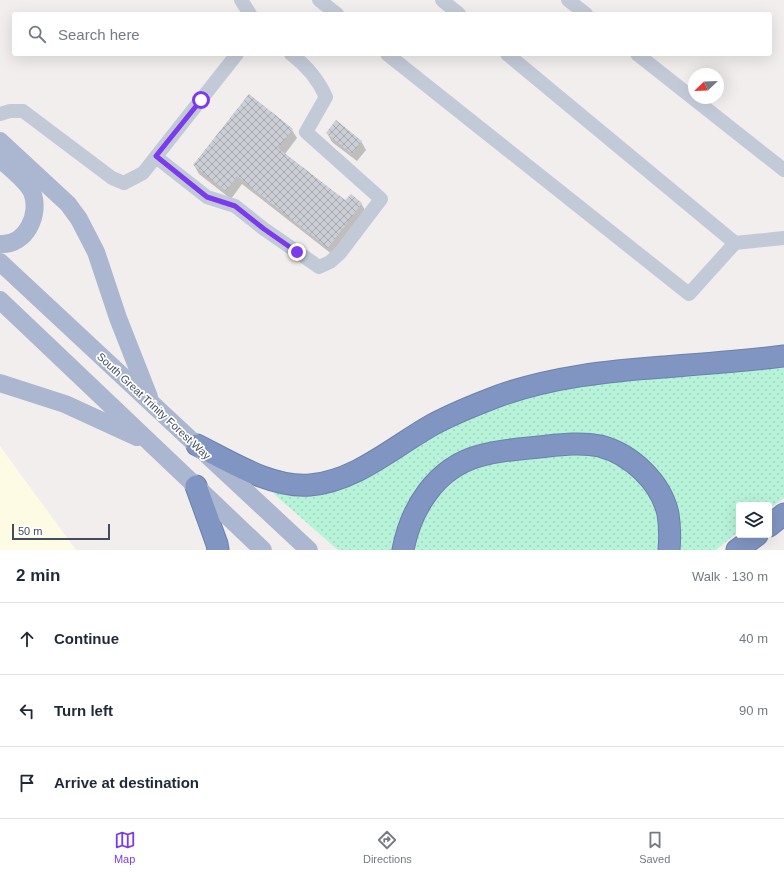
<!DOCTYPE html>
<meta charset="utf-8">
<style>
body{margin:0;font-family:Arial,sans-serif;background:#f2f2f3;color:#1f2937}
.controls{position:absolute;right:12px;bottom:12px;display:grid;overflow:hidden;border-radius:4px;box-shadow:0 4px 16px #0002}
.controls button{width:36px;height:36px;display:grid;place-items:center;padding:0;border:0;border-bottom:1px solid #e0e1e3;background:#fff;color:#1f2937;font:20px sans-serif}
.compass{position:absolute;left:688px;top:68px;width:36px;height:36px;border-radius:50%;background:#fff;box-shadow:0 4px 16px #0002;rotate:247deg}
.scale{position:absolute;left:12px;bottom:10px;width:98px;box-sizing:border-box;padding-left:4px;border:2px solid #444d5d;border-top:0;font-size:11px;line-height:14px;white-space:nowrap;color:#444d5d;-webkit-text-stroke:3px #fff;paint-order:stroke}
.stop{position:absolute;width:12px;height:12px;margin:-9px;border:3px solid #7c3aed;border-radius:50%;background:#fff}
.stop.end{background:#7c3aed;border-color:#fff;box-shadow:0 1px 4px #0008}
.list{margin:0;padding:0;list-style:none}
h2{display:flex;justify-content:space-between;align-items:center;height:52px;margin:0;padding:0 16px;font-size:17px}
h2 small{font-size:13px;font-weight:400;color:#747a83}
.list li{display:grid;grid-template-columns:26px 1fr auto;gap:12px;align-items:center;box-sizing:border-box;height:72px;padding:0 16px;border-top:1px solid #e0e1e3}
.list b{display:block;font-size:15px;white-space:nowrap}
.list em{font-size:13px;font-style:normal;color:#747a83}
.icon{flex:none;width:22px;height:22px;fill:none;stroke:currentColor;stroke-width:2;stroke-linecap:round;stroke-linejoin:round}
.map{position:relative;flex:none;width:784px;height:550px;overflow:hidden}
.search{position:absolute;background:#fff;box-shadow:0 4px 16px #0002;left:12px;right:12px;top:12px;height:44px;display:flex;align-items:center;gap:10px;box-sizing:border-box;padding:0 14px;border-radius:4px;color:#747a83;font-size:15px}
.sheet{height:268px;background:#fff}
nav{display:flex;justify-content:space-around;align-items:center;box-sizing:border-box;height:56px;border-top:1px solid #e0e1e3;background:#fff;font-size:11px;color:#747a83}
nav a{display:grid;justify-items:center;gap:2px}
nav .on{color:#7c3aed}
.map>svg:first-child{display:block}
.commercial{fill:#fefbe5}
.grass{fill:url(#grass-dots)}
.shadow{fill:#0003}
.building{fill:url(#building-cross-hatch)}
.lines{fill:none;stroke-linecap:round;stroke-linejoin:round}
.highway-casing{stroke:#6c80ae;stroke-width:23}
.minor{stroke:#c3cad7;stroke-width:14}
.major{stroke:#abb7d0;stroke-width:18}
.highway{stroke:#8095c2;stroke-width:21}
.route{stroke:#7c3aed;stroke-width:5}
.labels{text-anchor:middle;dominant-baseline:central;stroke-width:3.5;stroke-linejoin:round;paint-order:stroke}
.street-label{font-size:11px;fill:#444d5d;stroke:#fff}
</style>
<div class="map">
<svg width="784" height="550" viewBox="0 0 784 550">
<defs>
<pattern id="grass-dots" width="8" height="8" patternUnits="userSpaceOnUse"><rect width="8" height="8" fill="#b7f3d9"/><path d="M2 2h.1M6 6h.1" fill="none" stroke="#9fd2bd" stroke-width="1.8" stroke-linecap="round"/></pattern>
<pattern id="building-cross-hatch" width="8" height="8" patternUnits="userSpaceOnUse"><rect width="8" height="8" fill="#ccced6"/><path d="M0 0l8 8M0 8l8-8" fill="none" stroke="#a7a9b1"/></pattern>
</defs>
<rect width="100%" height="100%" fill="#f1eeed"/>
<path class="commercial" d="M0,446l76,104h-76z"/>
<g class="grass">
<path d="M784,366v132l-15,11v-4h-30v26l-23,19h-38l-41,-96 -171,-3 -71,99h-57l-64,-56 3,-5 152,-52 70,-34 83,-19z"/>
<path d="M571,453c10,1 21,2 31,5 31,11 56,40 58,73 0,7 -1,13 -1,19h-244l4,-21 17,-31 26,-24 33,-14z"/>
</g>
<g class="shadow">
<path d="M292,130l5,8 -12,16 60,48 16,1 5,9 -33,43 -91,-71 -11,15 -32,-25 -5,-9z"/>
<path d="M327,133l34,8 5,9 -9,11 -25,-19z"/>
</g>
<g class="building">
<path d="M249,94l44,35 -15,19 67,52 6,-6 11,9 -34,45 -91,-72 -11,15 -33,-26z"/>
<path d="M336,120l26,21 -10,13 -26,-21z"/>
</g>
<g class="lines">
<defs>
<g id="highway">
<path d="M197,445c34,17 74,43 113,40 46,-4 83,-38 122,-60 22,-12 45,-21 69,-30 52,-18 107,-24 162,-28 40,-3 81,-6 121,-11"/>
<path d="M196,486l21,58 1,6"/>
<path d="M769,526l15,-12"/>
<path d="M403,550c8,-42 33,-82 76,-94 20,-6 40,-7 60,-9 20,-2 41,-5 61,-1 31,8 61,36 68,68 2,12 2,24 1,36"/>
<path d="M737,550l20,-15"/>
</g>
</defs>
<use href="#highway" class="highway-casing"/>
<g class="minor">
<path d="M241,0l9,14"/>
<path d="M319,0l18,14"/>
<path d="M442,0l17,14"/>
<path d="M568,0l18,14"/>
<path d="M387,54l302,240 46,-51"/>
<path d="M507,54l228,189 49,-5"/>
<path d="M637,54l147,116"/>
<path d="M0,114l10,-3h13l89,67 12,5 19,-10 94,-119"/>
<path d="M156,157l51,40 28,9 29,23 55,38 11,-5 10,-9 41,-54 -75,-67 20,-35c-8,-18 -19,-31 -35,-43"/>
</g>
<g class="major">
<path d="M0,141l68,63 11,15 17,33 22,66 31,79"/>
<path d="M0,159c9,8 27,22 32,33 9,22 -6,54 -32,52"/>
<path d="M0,262l309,288"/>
<path d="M0,300l263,250"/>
<path d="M0,383l65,21 72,33"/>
</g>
<use href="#highway" class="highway"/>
</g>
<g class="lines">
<path class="route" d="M201,100l-45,56 51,41 28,9 29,23 33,23"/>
</g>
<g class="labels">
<g class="street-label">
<text transform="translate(154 406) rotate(43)">South Great Trinity Forest Way</text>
</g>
</g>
</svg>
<div class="controls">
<button><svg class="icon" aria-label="layers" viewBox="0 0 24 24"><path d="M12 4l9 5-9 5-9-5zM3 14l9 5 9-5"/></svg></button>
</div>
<svg class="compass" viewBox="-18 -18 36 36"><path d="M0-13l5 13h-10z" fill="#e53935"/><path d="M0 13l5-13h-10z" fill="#747a83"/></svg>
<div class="scale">50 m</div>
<div class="stop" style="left:201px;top:100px"></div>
<div class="stop end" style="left:297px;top:252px"></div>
<div class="search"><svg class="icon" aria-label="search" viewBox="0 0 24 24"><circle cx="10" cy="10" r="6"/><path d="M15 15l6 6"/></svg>Search here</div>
</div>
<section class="sheet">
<h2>2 min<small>Walk · 130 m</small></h2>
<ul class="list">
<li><svg class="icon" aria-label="ahead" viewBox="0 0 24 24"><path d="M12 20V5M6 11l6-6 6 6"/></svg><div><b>Continue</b></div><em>40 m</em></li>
<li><svg class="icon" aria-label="left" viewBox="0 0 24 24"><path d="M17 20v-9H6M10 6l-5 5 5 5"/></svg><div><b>Turn left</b></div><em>90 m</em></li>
<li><svg class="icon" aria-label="arrive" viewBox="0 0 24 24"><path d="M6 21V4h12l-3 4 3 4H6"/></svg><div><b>Arrive at destination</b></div></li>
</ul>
</section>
<nav>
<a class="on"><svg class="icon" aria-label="map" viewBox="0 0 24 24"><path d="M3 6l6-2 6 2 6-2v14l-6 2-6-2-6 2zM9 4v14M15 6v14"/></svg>Map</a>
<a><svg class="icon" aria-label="directions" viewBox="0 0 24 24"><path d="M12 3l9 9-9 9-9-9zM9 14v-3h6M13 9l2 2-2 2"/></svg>Directions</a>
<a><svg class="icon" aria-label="saved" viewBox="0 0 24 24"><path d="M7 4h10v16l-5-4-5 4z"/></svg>Saved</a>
</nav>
